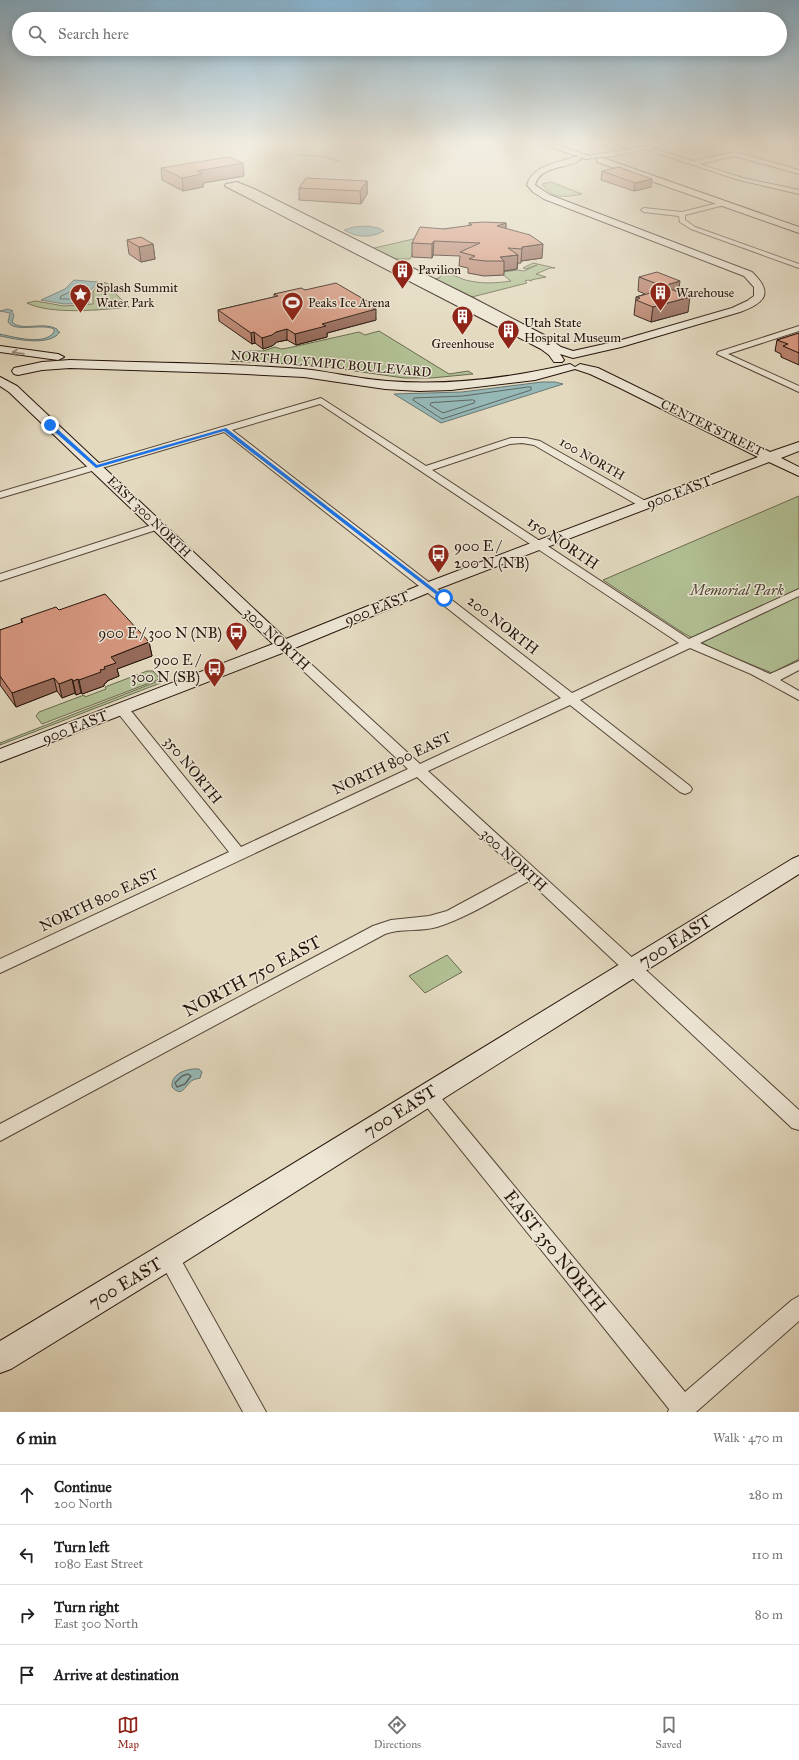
<!DOCTYPE html>
<meta charset="utf-8">
<style>
body{margin:0;font-family:"IM FELL Great Primer",serif;background:#f6f6f6;color:#202124}
.stop{position:absolute;width:12px;height:12px;margin:-9px;border:3px solid #1a73e8;border-radius:50%;background:#fff}
.stop.end{background:#1a73e8;border-color:#fff;box-shadow:0 1px 4px #0008}
.list{margin:0;padding:0;list-style:none}
h2{display:flex;justify-content:space-between;align-items:center;height:52px;margin:0;padding:0 16px;font-size:17px}
h2 small{font-size:13px;font-weight:400;color:#757577}
.list li{display:grid;grid-template-columns:26px 1fr auto;gap:12px;align-items:center;box-sizing:border-box;height:60px;padding:0 16px;border-top:1px solid #e0e0e0}
.list b{display:block;font-size:15px;white-space:nowrap}
.list p{margin:0;font-size:13px;white-space:nowrap;color:#757577}
.list em{font-size:13px;font-style:normal;color:#757577}
.icon{flex:none;width:22px;height:22px;fill:none;stroke:currentColor;stroke-width:2;stroke-linecap:round;stroke-linejoin:round}
.map{position:relative;flex:none;width:799px;height:1412px;overflow:hidden}
.search{position:absolute;background:#fff;box-shadow:0 2px 10px #0003;left:12px;right:12px;top:12px;height:44px;display:flex;align-items:center;gap:10px;box-sizing:border-box;padding:0 14px;border-radius:22px;color:#757577;font-size:15px}
.sheet{height:292px;background:#fff}
nav{display:flex;justify-content:space-around;align-items:center;box-sizing:border-box;height:56px;border-top:1px solid #e0e0e0;background:#fff;font-size:11px;color:#757577}
nav a{display:grid;justify-items:center;gap:2px}
nav .on{color:#8f2418}
.map>svg:first-child{display:block}
.green{fill:#b1c094;stroke:#6b6a50}
.water{fill:#96b9b8;stroke:#697773}
.lines{fill:none;stroke-linecap:round;stroke-linejoin:round}
.shore-far1{stroke:#5e6662;stroke-width:1}
.shore{stroke:#5e6662;stroke-width:1.5}
.stream{stroke:#697773;stroke-width:1.5}
.street-casing{stroke:#544538;stroke-width:2}
.secondary-casing{stroke:#25140b;stroke-width:2}
.street{fill:#ede6d5;fill-rule:evenodd}
.secondary{fill:#ede6d5;fill-rule:evenodd}
.wall{fill:#b8826d;stroke:#25140b}
.shaded-wall{fill:#966a59;stroke:#25140b}
.building{fill:#d6977f;stroke:#25140b}
.oneway{stroke:#93887a}
.route{fill:#1a73e8}
.labels{text-anchor:middle;dominant-baseline:central;stroke-width:3;stroke-linejoin:round;paint-order:stroke}
.far-poi-label{font-size:13px;fill:#25140b;stroke:#ede6d5;text-anchor:start}
.far-street-label{font-size:13px;fill:#25140b;stroke:#ede6d5}
.street-label{font-size:15px;fill:#25140b;stroke:#ede6d5}
.poi-label{font-size:15px;fill:#25140b;stroke:#ede6d5;text-anchor:end}
.park-label{font-size:15px;font-style:italic;fill:#4f4834;stroke:#ede6d5}
.near-street-label{font-size:18px;fill:#25140b;stroke:#ede6d5}
</style>
<div class="map">
<svg width="799" height="1412" viewBox="0 0 799 1412">
<rect width="100%" height="100%" fill="#e3d9bf"/>
<filter id="stains"><feTurbulence type="fractalNoise" baseFrequency=".005" numOctaves="4"/><feColorMatrix values="0 0 0 0 .2 0 0 0 0 .09 0 0 0 0 .02 0 0 0 .5 -.17"/></filter>
<radialGradient id="worn" r=".72"><stop offset=".6" stop-color="#630" stop-opacity="0"/><stop offset="1" stop-color="#630" stop-opacity=".3"/></radialGradient>
<g class="green">
<path d="M551,182l31,12c-16,3 -29,6 -40,-10z"/>
<path d="M422,237l-5,6 -7,16h-20l-20,-10z"/>
<path d="M533,263l22,5h-5l-14,6 10,3 -15,3 1,1 -4,-1 -3,1 2,2 -59,15 -35,-19 6,-1 4,-5c7,-1 18,7 27,8 14,3 27,2 41,0l-9,-7 1,-2 15,-2 6,1 13,-6 -11,4 -3,-1z"/>
<path d="M101,282l6,1 11,9h-4l15,15c-27,3 -78,8 -102,-4l9,-2 28,5 29,-2v-13z"/>
<path d="M379,331l70,43 19,-3 5,3 -42,4h-27l-91,-13 -83,-4 18,-10h15l12,-4 6,2 7,-1 71,-16 6,3z"/>
<path d="M799,496v163l-27,14 -56,-23 -33,-17 -80,-53z"/>
<path d="M147,671h6l7,8 -118,45 -6,-8 3,-4 45,-17 1,2 21,-8 -1,-2z"/>
<path d="M161,680l2,2 -163,63v-2z"/>
<path d="M447,955l15,17 -37,21 -16,-17z"/>
</g>
<g class="water">
<path d="M368,226l10,2 6,3c-13,7 -27,7 -40,-1l10,-3z"/>
<path d="M74,280l24,2 -8,9 -1,12 -25,1 -23,-4 24,-11z"/>
<path d="M8,309l5,2h-2l3,4 -2,7c9,10 32,-1 45,7l1,3h2c-11,15 -44,7 -60,4v-2c14,3 45,12 54,-2v-3c-13,-6 -39,4 -46,-7l2,-9 -10,-2z"/>
<path d="M542,382h13l8,2 -122,39 -47,-29 68,-2z"/>
<path d="M193,1069h6l3,3 -2,6c-3,1 -5,1 -7,2 -8,4 -10,19 -21,7 -1,-12 11,-17 21,-18z"/>
</g>
<g class="lines">
<g class="shore-far1">
<path d="M76,285l11,1 -2,13h-25l1,-3 7,-3z"/>
<path d="M528,387h3v3l-89,29 -29,-19 1,-2 49,-2z"/>
<path d="M473,400l2,1 -1,2 -31,10 -13,-8 1,-2z"/>
</g>
<path class="shore" d="M188,1074l3,2 -6,8 -8,3 -2,-4 7,-7z"/>
<path class="stream" d="M298,155l24,1 19,6"/>
<defs>
<g id="street">
<path d="M591,141h9l26,9 41,-9h12l-28,7 42,13 42,-9 64,18v4l-64,-18 -36,8 44,14 56,12v4l-60,-14 -94,-31 -30,7 -26,2 -1,-1 3,-2 29,-4z"/>
<path d="M779,141h10l10,3v4z"/>
<path d="M722,202l2,1v2l-39,10v5l10,7 104,37v4l-108,-39 -11,-7 -1,-6 -35,-4 -3,-2 3,-2 38,4z"/>
<path d="M799,326v5l-71,23 71,32v6l-82,-38 1,-2z"/>
<path d="M321,398l105,68 85,-28h15l14,3 109,62 1,2 -1,2h-8l-107,-62 -12,-2 -12,1 -78,26 257,169 110,-50v7l-99,47 70,31 29,-13v9l-19,10 19,11v9l-48,-26 -61,-26 -110,52 110,86 2,3 -2,3 -5,2 -5,-2 -110,-87 -142,66 371,339v20l-7,-2 -263,-247c-30,16 -60,36 -92,46 -17,5 -36,1 -52,7l-385,207v-17l373,-198 18,-6 38,-4 18,-5 72,-39 -102,-95 -417,196v-14l229,-107 -112,-140 -2,-3 2,-3h10l114,141 167,-78 -128,-120 -2,-3 2,-3h8l132,121 141,-66 -337,-266 -224,66v-6zM320,404l359,239 -107,50 -340,-263z"/>
<path d="M158,523l5,3 -1,2 -162,53v-7z"/>
<path d="M427,1086l6,2 252,304 107,-92 7,-4v25l-103,91h-28l1,-3 -248,-309 -3,-6 3,-6z"/>
<path d="M168,1246l7,3 91,163h-23l-82,-149 -3,-7 3,-7z"/>
</g>
<g id="secondary">
<path d="M535,141h12l45,16 -4,2h-3z"/>
<path d="M574,157h6l1,2c-13,11 -40,5 -46,26l15,10 202,77c22,21 13,31 -12,40l-119,35 -48,11 -13,-4 4,6 -2,2h-8l-5,-7 -8,-6 -316,-163 1,-2 11,-2 17,7 217,108 73,38 17,12 12,4 45,-10 114,-33 15,-7 7,-5v-9l-10,-11 -200,-77 -11,-7 -6,-7c6,-20 30,-22 47,-28z"/>
<path d="M597,158h6l196,69v6l-202,-71z"/>
<path d="M0,346l58,8 6,3 -6,3 -58,-8z"/>
<path d="M70,360c78,3 156,3 233,9 28,3 56,10 84,12 61,5 123,-3 183,-17l5,3 5,-3 18,4 172,84 29,-10v9l-18,7 18,9v9l-30,-14 -334,128 -145,60 -290,112v-13l273,-105 -264,-252 -9,-6v-9l17,9 269,253 137,-55 335,-127 -138,-69 -30,-14 -15,-5 -40,11 -84,10 -32,1 -34,-2 -81,-12 -80,-4 -154,-5 -28,2 -24,5 -4,-1 -2,-3 2,-3 28,-6z"/>
<path d="M799,856v18l-621,392 -167,103 -11,4v-32l158,-95 634,-387z"/>
</g>
</defs>
<use href="#street" class="street-casing"/>
<use href="#secondary" class="secondary-casing"/>
<use href="#street" class="street"/>
<use href="#secondary" class="secondary"/>
</g>
<g class="wall">
<path d="M161,168l83,8 -41,7v4l-20,4 -21,-11z"/>
<path d="M602,171l49,16 -17,4 -33,-11z"/>
<path d="M367,181v13l-6,10 -62,-4v-12z"/>
<path d="M469,223h37v6l36,29 -21,3v2h-3l-1,6 -13,2v4l-20,1 -16,-3v-5l-9,-2 1,-10 -27,-1 -1,3 -20,-1v-14l32,-14 25,-3z"/>
<path d="M127,240l26,4 2,15 -14,3 -12,-8z"/>
<path d="M639,277l40,15 9,20 -37,10 -17,-7 2,-18 9,-3 -7,-3z"/>
<path d="M305,290l67,17 4,13 -49,13v4l-31,8 -9,-5 -10,2 -5,4 -9,3 -8,-6 -3,1 -33,-23 -1,-11 56,-13v-3z"/>
<path d="M799,333v32l-18,-8v-3l-6,-3 2,-11z"/>
<path d="M59,610l90,32 3,14 -35,13 2,7 -12,5v1l-3,2v2l-22,8 -1,-1 -5,2 -1,-2 -13,5 -5,-7 -41,16 -16,-22v-55l22,-7 -1,-4z"/>
</g>
<g class="shaded-wall">
<path d="M243,163l1,13 -41,7v4l-20,4 -1,-13 15,-7z"/>
<path d="M652,179l-1,8 -17,4 1,-8z"/>
<path d="M367,181v13l-6,10 -1,-13z"/>
<path d="M506,223l-1,13 -8,-10z"/>
<path d="M434,241l-1,14 -1,3v-14z"/>
<path d="M153,244l2,15 -14,3 -2,-15z"/>
<path d="M543,244l-1,14 -21,3 1,-14z"/>
<path d="M518,255l-1,14 -13,2v-10l-4,-4z"/>
<path d="M680,281l-2,15 -17,5 2,-15z"/>
<path d="M690,297l-2,15 -37,10 2,-15z"/>
<path d="M372,304v6l4,-1v11l-49,13v4l-31,8 -1,-11z"/>
<path d="M287,329v11l-10,2 -5,4 -9,3 -1,-11 14,-6z"/>
<path d="M254,332l1,11 -3,1 -1,-11z"/>
<path d="M149,642l3,14 -35,13 2,7 -12,5v1l-3,2v2l-22,8 -3,-14 25,-13 7,-10z"/>
<path d="M54,678l3,13 -41,16 -4,-14z"/>
<path d="M72,679l3,14 -13,5 -3,-14z"/>
<path d="M78,679l3,14 -5,2 -3,-14z"/>
</g>
<g class="building">
<path d="M229,157l14,6 -46,8 5,3 -20,4 -21,-10z"/>
<path d="M619,167l33,12 -17,4 -33,-12z"/>
<path d="M306,178l61,3 -7,10 -61,-3z"/>
<path d="M484,222l22,1 -9,3 33,9 13,9 -21,3v2l-14,-1 10,7 -18,2 4,4h-19l-16,-2 6,-3 -15,-4 20,-9 -46,-2 -2,3 -20,-1 8,-16 24,2 28,-4 -3,-2z"/>
<path d="M141,237l12,7 -14,3 -12,-7z"/>
<path d="M657,272l23,9 -17,5 -24,-9z"/>
<path d="M336,283l36,21 -4,1 8,4 -54,15 4,2 -31,8 -8,-5 -11,3 -4,3 -10,3 -8,-6 -3,1 -33,-23 60,-14 -4,-2 27,-6 4,2z"/>
<path d="M668,288l22,9 -37,10 -17,-7 4,-2 -4,-1z"/>
<path d="M799,333v20l-16,-7 5,-2 -11,-4z"/>
<path d="M105,594l44,48 -38,15 5,6 -12,4 1,2 -5,1 1,2 -22,8 -1,-1 -5,2 -1,-2 -13,5 -5,-6 -42,15 -12,-17v-46l23,-8 -2,-3 35,-12 3,3z"/>
</g>
<defs><path id="oneway-shaft" d="M-6 0H5M1.5-3L5.5 0L1.5 3" fill="none" stroke-width="1.6" stroke-linecap="round" stroke-linejoin="round"/></defs>
<use class="oneway" href="#oneway-shaft" transform="translate(18 353) rotate(-172)"/>
<linearGradient id="sky" x2="0" y2="1"><stop stop-color="#87b6d5"/><stop offset="0.42" stop-color="#f2eee2"/><stop offset="1" stop-color="#f2eee2" stop-opacity="0"/></linearGradient>
<rect width="799" height="339" fill="url(#sky)"/>
<path class="route" d="M48,424h4l45,41 129,-37 220,170 -4,1 -218,-168 -128,37 -48,-42z"/>
<defs>
<symbol id="building-pin" viewBox="-11 -11 22 30"><path d="M0 17L-7.5 6A9.5 9.5 0 1 1 7.5 6Z" fill="#8f2418" stroke="#ede6d5"/><path d="M-4-6H4V6H1V3H-1V6H-4ZM-2.5-4.3h1.7v1.8h-1.7ZM.8-4.3h1.7v1.8H.8ZM-2.5-1h1.7V.8h-1.7ZM.8-1h1.7V.8H.8Z" fill="#fff"/></symbol>
<symbol id="sight-pin" viewBox="-11 -11 22 30"><path d="M0 17L-7.5 6A9.5 9.5 0 1 1 7.5 6Z" fill="#8f2418" stroke="#ede6d5"/><path d="M0-6L1.8-2.2L6-1.7L2.9 1.2L3.7 5.4L0 3.3L-3.7 5.4L-2.9 1.2L-6-1.7L-1.8-2.2Z" fill="#fff"/></symbol>
<symbol id="stadium-pin" viewBox="-11 -11 22 30"><path d="M0 17L-7.5 6A9.5 9.5 0 1 1 7.5 6Z" fill="#8f2418" stroke="#ede6d5"/><path d="M0-5a6.5 5 0 1 0 0 10a6.5 5 0 1 0 0-10ZM-3.5-1.8h7v3.6h-7Z" fill="#fff"/></symbol>
<symbol id="bus-pin" viewBox="-11 -11 22 30"><path d="M0 17L-7.5 6A9.5 9.5 0 1 1 7.5 6Z" fill="#8f2418" stroke="#ede6d5"/><path d="M-5-6H5V4H4V6H2V4H-2V6H-4V4H-5ZM-3.5-4V0h7V-4ZM-3.5 1.2v1.5H-2V1.2ZM2 1.2v1.5H3.5V1.2Z" fill="#fff"/></symbol>
</defs>
<g fill-rule="evenodd">
<use href="#building-pin" x="390" y="258" width="25" height="34"/>
<use href="#building-pin" x="648" y="280" width="25" height="34"/>
<use href="#sight-pin" x="68" y="282" width="25" height="34"/>
<use href="#stadium-pin" x="280" y="290" width="25" height="34"/>
<use href="#building-pin" x="450" y="304" width="25" height="34"/>
<use href="#building-pin" x="496" y="318" width="25" height="34"/>
<use href="#bus-pin" x="426" y="542" width="25" height="34"/>
<use href="#bus-pin" x="224" y="620" width="25" height="34"/>
<use href="#bus-pin" x="202" y="656" width="25" height="34"/>
</g>
<g class="labels">
<g class="far-poi-label">
<text x="418" y="270">Pavilion</text>
<text x="96" y="288">Splash Summit<tspan x="96" dy="15">Water Park</tspan></text>
<text x="676" y="293">Warehouse</text>
<text x="308" y="303">Peaks Ice Arena</text>
<text x="524" y="323">Utah State<tspan x="524" dy="15">Hospital Museum</tspan></text>
<text x="463" y="344" text-anchor="middle">Greenhouse</text>
</g>
<g class="far-street-label">
<text transform="translate(331 364) rotate(5)">NORTH OLYMPIC BOULEVARD</text>
<text transform="translate(712 428) rotate(26)">CENTER STREET</text>
<text transform="translate(592 459) rotate(30)">100 NORTH</text>
<text transform="translate(149 517) rotate(44)">EAST 300 NORTH</text>
</g>
<g class="street-label">
<text transform="translate(679 492) rotate(-21)">900 EAST</text>
<text transform="translate(563 543) rotate(34)">150 NORTH</text>
<text transform="translate(377 608) rotate(-22)">900 EAST</text>
<text transform="translate(503 625) rotate(38)">200 NORTH</text>
<text transform="translate(277 639) rotate(43)">300 NORTH</text>
<text transform="translate(75 727) rotate(-21)">900 EAST</text>
<text transform="translate(392 763) rotate(-25)">NORTH 800 EAST</text>
<text transform="translate(193 770) rotate(51)">350 NORTH</text>
<text transform="translate(514 860) rotate(43)">300 NORTH</text>
<text transform="translate(99 900) rotate(-25)">NORTH 800 EAST</text>
</g>
<g class="poi-label">
<text x="454" y="546" text-anchor="start">900 E /<tspan x="454" dy="17">200 N (NB)</tspan></text>
<text x="222" y="633">900 E / 300 N (NB)</text>
<text x="200" y="660">900 E /<tspan x="200" dy="17">300 N (SB)</tspan></text>
</g>
<g class="park-label">
<text x="737" y="590">Memorial Park</text>
</g>
<g class="near-street-label">
<text transform="translate(675 941) rotate(-32)">700 EAST</text>
<text transform="translate(252 976) rotate(-28)">NORTH 750 EAST</text>
<text transform="translate(400 1111) rotate(-32)">700 EAST</text>
<text transform="translate(555 1251) rotate(51)">EAST 350 NORTH</text>
<text transform="translate(125 1283) rotate(-31)">700 EAST</text>
</g>
</g>
<rect width="100%" height="100%" filter="url(#stains)"/>
<rect width="100%" height="100%" fill="url(#worn)"/>
</svg>
<div class="stop" style="left:444px;top:598px"></div>
<div class="stop end" style="left:50px;top:425px"></div>
<div class="search"><svg class="icon" aria-label="search" viewBox="0 0 24 24"><circle cx="10" cy="10" r="6"/><path d="M15 15l6 6"/></svg>Search here</div>
</div>
<section class="sheet">
<h2>6 min<small>Walk · 470 m</small></h2>
<ul class="list">
<li><svg class="icon" aria-label="ahead" viewBox="0 0 24 24"><path d="M12 20V5M6 11l6-6 6 6"/></svg><div><b>Continue</b><p>200 North</p></div><em>280 m</em></li>
<li><svg class="icon" aria-label="left" viewBox="0 0 24 24"><path d="M17 20v-9H6M10 6l-5 5 5 5"/></svg><div><b>Turn left</b><p>1080 East Street</p></div><em>110 m</em></li>
<li><svg class="icon" aria-label="right" viewBox="0 0 24 24"><path d="M7 20v-9h11M14 6l5 5-5 5"/></svg><div><b>Turn right</b><p>East 300 North</p></div><em>80 m</em></li>
<li><svg class="icon" aria-label="arrive" viewBox="0 0 24 24"><path d="M6 21V4h12l-3 4 3 4H6"/></svg><div><b>Arrive at destination</b></div></li>
</ul>
</section>
<nav>
<a class="on"><svg class="icon" aria-label="map" viewBox="0 0 24 24"><path d="M3 6l6-2 6 2 6-2v14l-6 2-6-2-6 2zM9 4v14M15 6v14"/></svg>Map</a>
<a><svg class="icon" aria-label="directions" viewBox="0 0 24 24"><path d="M12 3l9 9-9 9-9-9zM9 14v-3h6M13 9l2 2-2 2"/></svg>Directions</a>
<a><svg class="icon" aria-label="saved" viewBox="0 0 24 24"><path d="M7 4h10v16l-5-4-5 4z"/></svg>Saved</a>
</nav>
